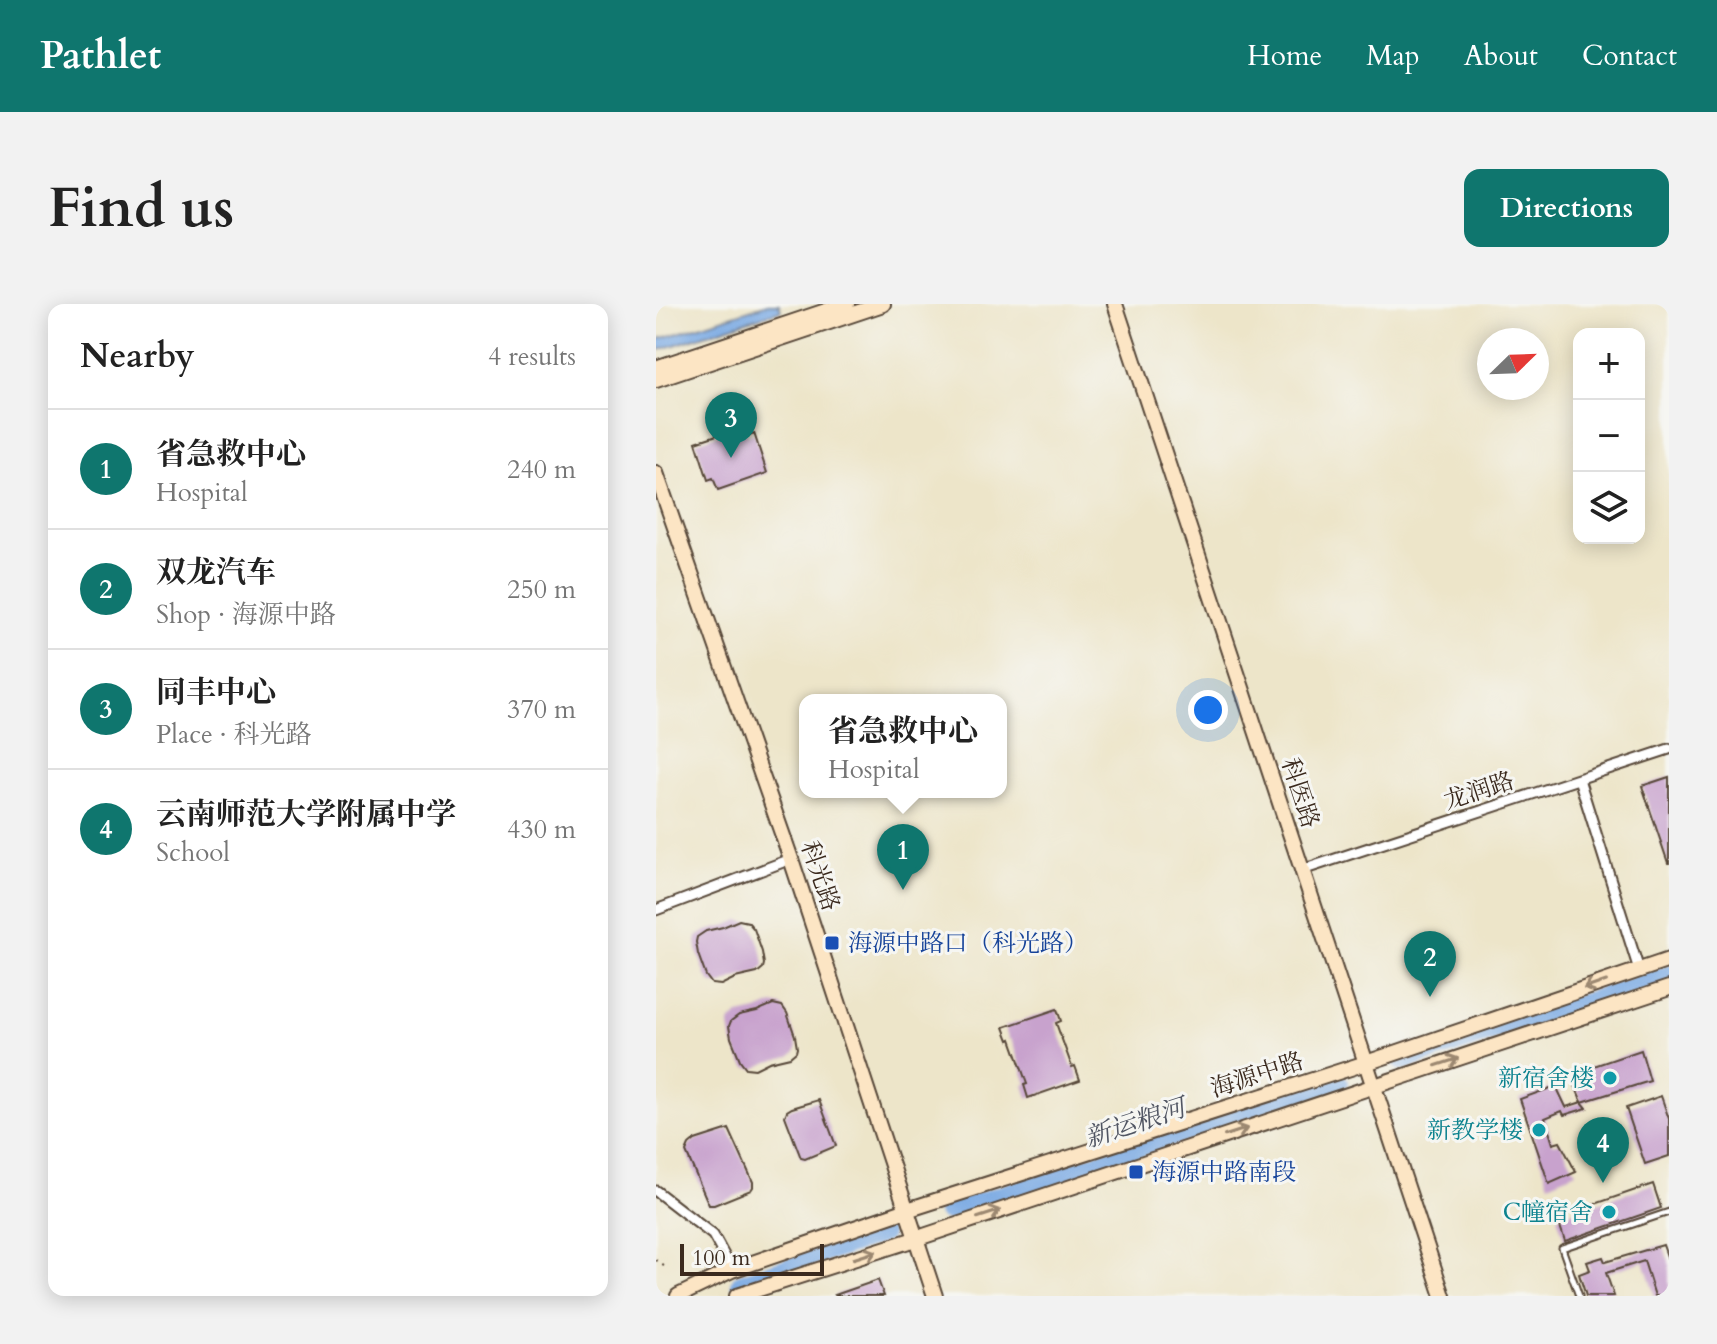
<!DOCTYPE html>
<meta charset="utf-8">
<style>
body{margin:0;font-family:Cardo,"Noto Serif SC",serif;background:#f2f2f2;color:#222}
.controls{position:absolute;right:24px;top:24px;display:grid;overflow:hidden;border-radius:16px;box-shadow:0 4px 20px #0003}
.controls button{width:72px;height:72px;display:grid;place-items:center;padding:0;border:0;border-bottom:2px solid #e0e0e0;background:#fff;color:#222;font:40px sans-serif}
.compass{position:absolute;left:821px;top:24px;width:72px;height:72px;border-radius:50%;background:#fff;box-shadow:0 4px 20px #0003;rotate:67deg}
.scale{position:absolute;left:24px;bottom:20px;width:144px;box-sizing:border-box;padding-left:8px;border:4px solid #3b2a1e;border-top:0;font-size:22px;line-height:28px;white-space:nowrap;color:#3b2a1e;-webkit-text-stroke:6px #f6f6f2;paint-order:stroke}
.you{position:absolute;left:552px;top:406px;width:28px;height:28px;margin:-20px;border:6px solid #fff;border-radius:50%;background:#1a73e8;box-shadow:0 0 0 12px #1a73e833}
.badge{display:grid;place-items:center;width:52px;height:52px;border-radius:50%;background:#0f766e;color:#fff;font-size:26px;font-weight:700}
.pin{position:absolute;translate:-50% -66px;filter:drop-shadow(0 2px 4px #0008)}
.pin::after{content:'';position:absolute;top:42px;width:28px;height:24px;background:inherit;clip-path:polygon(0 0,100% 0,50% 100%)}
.popup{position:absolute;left:143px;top:390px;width:208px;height:104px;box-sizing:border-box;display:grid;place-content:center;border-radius:16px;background:#fff;filter:drop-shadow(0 2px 6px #0005);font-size:26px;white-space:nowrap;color:#767676}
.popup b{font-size:30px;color:#222}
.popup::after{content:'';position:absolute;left:50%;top:100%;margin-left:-16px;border:16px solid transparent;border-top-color:#fff}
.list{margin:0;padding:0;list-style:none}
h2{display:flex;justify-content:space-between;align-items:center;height:104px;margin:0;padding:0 32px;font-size:34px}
h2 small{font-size:26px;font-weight:400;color:#767676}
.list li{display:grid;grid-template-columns:52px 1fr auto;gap:24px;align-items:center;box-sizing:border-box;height:120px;padding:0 32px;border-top:2px solid #e0e0e0}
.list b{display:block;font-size:30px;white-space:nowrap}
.list p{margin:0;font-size:26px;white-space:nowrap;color:#767676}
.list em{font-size:26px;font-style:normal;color:#767676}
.icon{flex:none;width:44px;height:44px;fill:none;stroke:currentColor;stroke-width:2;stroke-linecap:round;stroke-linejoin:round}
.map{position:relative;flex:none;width:1013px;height:992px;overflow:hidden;border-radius:16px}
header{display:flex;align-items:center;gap:48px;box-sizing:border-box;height:112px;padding:0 40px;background:#0f766e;color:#fff}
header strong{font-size:38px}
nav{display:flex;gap:44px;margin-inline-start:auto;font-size:28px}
.intro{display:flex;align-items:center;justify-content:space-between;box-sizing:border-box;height:192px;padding:0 48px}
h1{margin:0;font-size:56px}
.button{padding:20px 36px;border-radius:16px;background:#0f766e;color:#fff;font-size:28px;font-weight:700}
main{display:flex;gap:48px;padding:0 48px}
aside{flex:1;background:#fff;border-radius:16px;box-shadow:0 4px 20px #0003}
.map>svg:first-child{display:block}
.water{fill:#79a9e3;stroke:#5a6a80;stroke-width:2}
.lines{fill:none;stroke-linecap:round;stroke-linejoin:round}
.river{stroke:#79a9e3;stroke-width:18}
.building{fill:#c8a2cd}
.lane-casing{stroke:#564638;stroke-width:9}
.street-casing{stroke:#564638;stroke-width:13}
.secondary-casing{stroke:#564638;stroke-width:18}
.path{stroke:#564638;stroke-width:2;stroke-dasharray:2 6;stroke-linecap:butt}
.lane{stroke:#fff;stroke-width:5}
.street{stroke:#fff;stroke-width:9}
.secondary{stroke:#fce5c4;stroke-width:14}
.oneway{stroke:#9c8871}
.transit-dot{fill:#1a4fb4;stroke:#f6f6f2;stroke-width:3}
.culture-dot{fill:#0f9aa8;stroke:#f6f6f2;stroke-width:3}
.labels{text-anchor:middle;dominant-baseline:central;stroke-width:6;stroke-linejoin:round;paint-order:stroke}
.street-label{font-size:24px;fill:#3b2a1e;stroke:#f6f6f2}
.transit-label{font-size:24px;fill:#164399;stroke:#f6f6f2;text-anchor:start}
.culture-label{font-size:24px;fill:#0d838f;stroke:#f6f6f2;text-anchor:end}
.water-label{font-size:26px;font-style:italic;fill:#515663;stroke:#f6f6f2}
</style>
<header>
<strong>Pathlet</strong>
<nav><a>Home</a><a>Map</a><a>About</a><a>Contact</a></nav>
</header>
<div class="intro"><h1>Find us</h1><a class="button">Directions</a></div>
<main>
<aside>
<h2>Nearby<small>4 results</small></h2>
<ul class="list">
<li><span class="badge">1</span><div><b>省急救中心</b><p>Hospital</p></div><em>240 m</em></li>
<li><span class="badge">2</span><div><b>双龙汽车</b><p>Shop · 海源中路</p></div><em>250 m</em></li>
<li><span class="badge">3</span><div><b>同丰中心</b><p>Place · 科光路</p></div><em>370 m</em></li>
<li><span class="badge">4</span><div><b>云南师范大学附属中学</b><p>School</p></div><em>430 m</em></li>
</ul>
</aside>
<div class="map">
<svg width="1013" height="992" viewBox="0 0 1013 992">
<rect width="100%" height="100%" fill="#f6f6f2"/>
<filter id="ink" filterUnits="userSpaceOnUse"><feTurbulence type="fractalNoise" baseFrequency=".0125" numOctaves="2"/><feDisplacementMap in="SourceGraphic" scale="16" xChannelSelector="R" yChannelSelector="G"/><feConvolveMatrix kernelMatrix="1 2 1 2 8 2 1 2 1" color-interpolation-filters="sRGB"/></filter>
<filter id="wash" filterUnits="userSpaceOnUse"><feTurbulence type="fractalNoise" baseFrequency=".006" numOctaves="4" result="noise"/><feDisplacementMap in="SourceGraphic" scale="32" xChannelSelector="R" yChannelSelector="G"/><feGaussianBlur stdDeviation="1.8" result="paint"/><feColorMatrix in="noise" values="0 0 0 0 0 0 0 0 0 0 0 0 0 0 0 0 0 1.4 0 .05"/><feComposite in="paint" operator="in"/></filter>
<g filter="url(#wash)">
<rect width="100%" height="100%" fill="#ede5c9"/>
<path class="water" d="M112,0h11l2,6 -125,41v-11z"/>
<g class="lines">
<g class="river">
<path d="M746,758l267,-88"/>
<path d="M291,908l392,-130"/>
<path d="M84,979l143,-49"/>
</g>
</g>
<g id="blocks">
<g class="building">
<path d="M88,122l3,10 7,-3 13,40 -49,17 -5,-12 -5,2 -12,-38z"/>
<path d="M1013,473v86h-1l-26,-77z"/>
<path d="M83,616l9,2 6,7 8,23 2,12 -1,4 -6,5 -22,5 -14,7 -9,-1 -6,-8 -8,-22 -2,-12 1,-5 9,-6 17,-4z"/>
<path d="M117,700l9,2 5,7 8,23 2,12 -1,4 -6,5 -21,5 -14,7 -9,-1 -6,-8 -9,-22 -2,-12 2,-5 8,-6 18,-4z"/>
<path d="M401,705l4,12 -5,2 16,44 3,-1 5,14 -52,18 -4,-13 3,-1 -16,-45 -2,1 -5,-13z"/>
<path d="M985,746l9,31 -68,21 -12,-28z"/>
<path d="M900,782l10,21 16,-5 5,6 -23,7 -2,-4 -17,7 8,26 7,-2 16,30 -27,12 -29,-85z"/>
<path d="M1005,792l8,23v37l-24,8 -19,-56z"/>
<path d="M163,796l17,46 -31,13 -4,-1 -16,-42 2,-5 5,-3z"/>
<path d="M73,825l24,53v5l-2,3 -37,15h-5l-23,-53 3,-7 6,-5z"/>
<path d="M997,880l8,24 -96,33 -8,-24z"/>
<path d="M1007,941l6,17v34h-14l-11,-35 -38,12 8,23h-28l-7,-22 11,-4 -3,-8 16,-5 2,5z"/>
<path d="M222,976l6,16h-48l-1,-1z"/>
</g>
</g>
</g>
<g filter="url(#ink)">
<use href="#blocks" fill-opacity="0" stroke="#564638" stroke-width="2"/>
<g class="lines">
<defs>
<path id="lane" d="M923,992l-17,-48 107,-36"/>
<g id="street">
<path d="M923,475l60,191"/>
<path d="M646,566l367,-121"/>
<path d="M0,606l135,-51"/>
<path d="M0,887l57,44 19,35"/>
</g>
<g id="secondary">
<path d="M459,0l328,992"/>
<path d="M0,64l191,-64"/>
<path d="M0,76l227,-76"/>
<path d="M0,169l135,386 144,437"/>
<path d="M22,992l54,-26 175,-60 459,-147 303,-103"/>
<path d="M81,992l178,-57 754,-251"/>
</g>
</defs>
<use href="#lane" class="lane-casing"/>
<use href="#street" class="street-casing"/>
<use href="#secondary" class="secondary-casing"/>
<path class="path" d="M0,956l9,7"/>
<use href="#lane" class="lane"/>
<use href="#street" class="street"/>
<use href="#secondary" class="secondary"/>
</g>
<defs><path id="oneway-shaft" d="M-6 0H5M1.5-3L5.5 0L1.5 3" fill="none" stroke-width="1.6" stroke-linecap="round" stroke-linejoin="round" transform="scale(2)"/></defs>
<g class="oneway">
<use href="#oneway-shaft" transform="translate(939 681) rotate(161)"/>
<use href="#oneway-shaft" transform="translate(791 758) rotate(-18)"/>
<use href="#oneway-shaft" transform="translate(580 828) rotate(-18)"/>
<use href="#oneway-shaft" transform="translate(333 910) rotate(-18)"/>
<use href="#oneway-shaft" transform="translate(209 951) rotate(-18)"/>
</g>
</g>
<g class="transit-dot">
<rect x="168" y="631" width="16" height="16" rx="4"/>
<rect x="472" y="860" width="16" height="16" rx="4"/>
</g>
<g class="culture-dot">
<circle cx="954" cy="774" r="8"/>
<circle cx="883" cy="826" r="8"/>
<circle cx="953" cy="908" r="8"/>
</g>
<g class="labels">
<g class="street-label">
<text transform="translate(823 487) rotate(-18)">龙润路</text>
<text transform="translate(644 489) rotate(72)">科医路</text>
<text transform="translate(164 572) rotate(71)">科光路</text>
<text transform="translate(601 771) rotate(-18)">海源中路</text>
</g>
<g class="transit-label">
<text x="192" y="639">海源中路口（科光路）</text>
<text x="496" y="868">海源中路南段</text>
</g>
<g class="culture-label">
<text x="938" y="774">新宿舍楼</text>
<text x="867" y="826">新教学楼</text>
<text x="937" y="908">C幢宿舍</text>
</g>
<g class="water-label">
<text transform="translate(479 819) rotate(-18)">新运粮河</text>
</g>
</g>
</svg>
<div class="controls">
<button>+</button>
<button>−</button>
<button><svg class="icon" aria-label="layers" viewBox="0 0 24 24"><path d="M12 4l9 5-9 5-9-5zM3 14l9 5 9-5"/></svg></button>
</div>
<svg class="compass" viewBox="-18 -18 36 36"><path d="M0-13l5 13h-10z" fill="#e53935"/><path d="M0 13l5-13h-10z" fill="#767676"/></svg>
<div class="scale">100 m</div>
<div class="you"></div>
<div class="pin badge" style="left:247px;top:586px">1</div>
<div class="popup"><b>省急救中心</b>Hospital</div>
<div class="pin badge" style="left:774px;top:693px">2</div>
<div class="pin badge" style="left:75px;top:154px">3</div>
<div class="pin badge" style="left:947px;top:879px">4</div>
</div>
</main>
